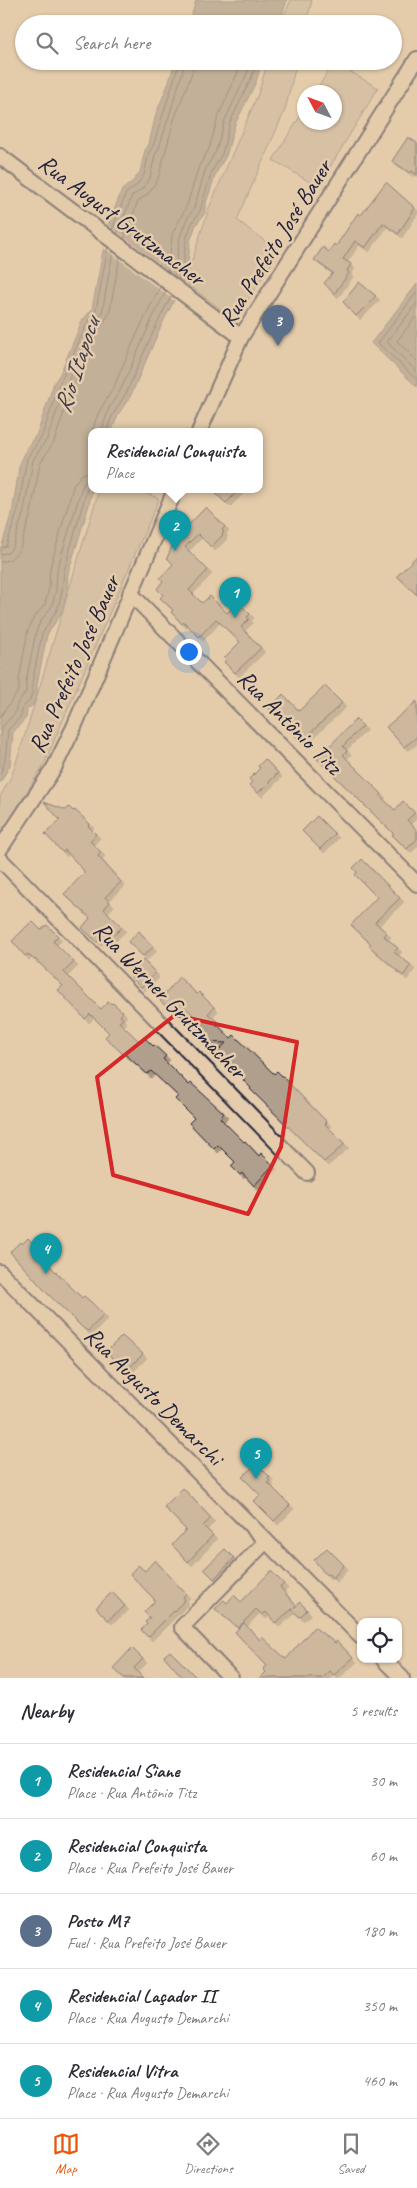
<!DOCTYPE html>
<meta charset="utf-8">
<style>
body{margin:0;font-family:Caveat,sans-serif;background:#f7f7f7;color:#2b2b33}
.controls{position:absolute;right:15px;bottom:15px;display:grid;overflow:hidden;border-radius:10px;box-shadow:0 1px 4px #0004}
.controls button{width:45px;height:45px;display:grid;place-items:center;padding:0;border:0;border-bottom:1px solid #e1e1e2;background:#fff;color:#2b2b33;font:25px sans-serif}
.compass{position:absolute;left:297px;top:85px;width:45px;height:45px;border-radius:50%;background:#fff;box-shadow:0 1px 4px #0004;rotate:311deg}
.you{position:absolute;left:188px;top:651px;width:18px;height:18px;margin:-12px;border:4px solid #fff;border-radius:50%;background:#1a73e8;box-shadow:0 0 0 8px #1a73e833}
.badge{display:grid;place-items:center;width:32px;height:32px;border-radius:50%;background:#ea580c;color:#fff;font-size:16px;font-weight:700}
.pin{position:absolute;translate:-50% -41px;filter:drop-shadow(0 1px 2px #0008)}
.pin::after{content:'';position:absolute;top:26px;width:18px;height:15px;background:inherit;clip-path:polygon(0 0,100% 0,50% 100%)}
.popup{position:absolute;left:88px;top:428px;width:175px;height:65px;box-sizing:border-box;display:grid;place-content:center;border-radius:10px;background:#fff;filter:drop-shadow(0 1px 4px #0005);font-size:16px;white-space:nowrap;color:#7c7c81}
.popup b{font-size:19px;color:#2b2b33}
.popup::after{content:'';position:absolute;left:50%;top:100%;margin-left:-10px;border:10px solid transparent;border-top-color:#fff}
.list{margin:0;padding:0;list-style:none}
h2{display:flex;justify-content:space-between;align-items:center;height:65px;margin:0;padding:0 20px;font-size:21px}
h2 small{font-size:16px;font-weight:400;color:#7c7c81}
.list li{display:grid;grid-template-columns:32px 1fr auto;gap:15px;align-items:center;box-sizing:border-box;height:75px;padding:0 20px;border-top:1px solid #e1e1e2}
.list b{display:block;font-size:19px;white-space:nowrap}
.list p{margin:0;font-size:16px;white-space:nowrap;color:#7c7c81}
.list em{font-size:16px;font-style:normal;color:#7c7c81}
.icon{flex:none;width:28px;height:28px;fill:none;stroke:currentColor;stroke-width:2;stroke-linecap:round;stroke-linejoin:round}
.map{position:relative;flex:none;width:417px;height:1678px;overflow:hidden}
.search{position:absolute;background:#fff;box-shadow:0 1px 4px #0004;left:15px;right:15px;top:15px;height:55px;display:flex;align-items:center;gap:12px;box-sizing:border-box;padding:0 18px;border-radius:28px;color:#7c7c81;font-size:19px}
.sheet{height:440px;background:#fff}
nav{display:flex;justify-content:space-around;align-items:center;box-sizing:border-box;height:70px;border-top:1px solid #e1e1e2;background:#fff;font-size:14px;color:#7c7c81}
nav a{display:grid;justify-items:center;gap:2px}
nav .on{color:#ea580c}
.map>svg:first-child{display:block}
.green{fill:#c8b39c;stroke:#756a6c}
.water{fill:#9c8e82;stroke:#6b6366}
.pier{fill:#e4ccac}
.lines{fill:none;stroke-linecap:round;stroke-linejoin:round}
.shore{stroke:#534d57;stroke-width:1}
.building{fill:#b19f8e;stroke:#22223b;filter:url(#shadow)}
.minor-casing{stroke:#22223b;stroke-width:18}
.minor{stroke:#e4ccac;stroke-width:14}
.marked{fill:none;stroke:#d62828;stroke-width:4;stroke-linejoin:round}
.labels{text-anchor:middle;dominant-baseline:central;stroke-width:5;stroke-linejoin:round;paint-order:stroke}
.street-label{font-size:24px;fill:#22223b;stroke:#e4ccac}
.water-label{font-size:25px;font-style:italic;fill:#403d4d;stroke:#e4ccac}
</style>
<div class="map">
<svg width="417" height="1678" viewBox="0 0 417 1678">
<defs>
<filter id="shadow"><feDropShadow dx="4" dy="4" stdDeviation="0" flood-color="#0004"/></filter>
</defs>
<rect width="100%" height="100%" fill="#e4ccac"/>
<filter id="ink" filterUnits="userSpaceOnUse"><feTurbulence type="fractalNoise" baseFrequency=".02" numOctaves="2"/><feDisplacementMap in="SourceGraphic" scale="10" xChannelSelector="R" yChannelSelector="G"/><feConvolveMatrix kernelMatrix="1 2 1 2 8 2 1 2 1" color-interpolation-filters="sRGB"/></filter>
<g filter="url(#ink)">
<g class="green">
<path d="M291,0h21l-6,24h-26z"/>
<path d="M268,61h29l-12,49 -48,110 42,32 -37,57 -8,5h-7l-42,-32 24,-74 49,-114z"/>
<path d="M334,62l44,26 -60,99 -45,-27 31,-50v12h30v-30h-19z"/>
<path d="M99,490h40l20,9 -115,265 -44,72v-39l12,-22 17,-53z"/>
</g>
<g class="water">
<path d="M196,0h91l-8,24h-94l7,-10z"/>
<path d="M175,61h87l-6,21 -21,42 -9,32 -10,17 -11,33v7l-9,12 -6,16 -3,34 -25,49 -31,71 -12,18 -8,19h-20l1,58 -3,15 -21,68 -1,18 -4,19 -16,25 -10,49v11l-4,10 -6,4 -1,9 -13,14 -3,33 -10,18v-231l13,-44 6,-41 8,-20 10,-13 17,-51 6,-9 22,-53 10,-12 16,-84 14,-35 11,-9 7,-9 5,-22 4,-6 7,-30 13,-32z"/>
<path d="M417,284v103l-46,-44z"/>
</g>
<path class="pier" d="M106,223l80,61 -10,18 -76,-57z"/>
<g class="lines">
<g class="shore">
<path d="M112,230l14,-37 11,-8 7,-10 5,-23 4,-6 27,-85"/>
<path d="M117,234l15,-38 10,-7 8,-11 5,-23 4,-7 27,-87"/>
<path d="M124,239l14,-38 10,-7 10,-15 16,-59 19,-50 1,-9"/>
<path d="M168,272l4,-37 15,-30 12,-39 10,-17 9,-32 25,-56"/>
<path d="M174,277l6,-40 6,-16 8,-13 12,-40 10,-17 9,-31 21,-44 5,-15"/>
<path d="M179,280l3,-6 4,-35 6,-16 8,-12 12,-40 10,-17 8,-32 21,-43 6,-18"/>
<path d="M417,292l-39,51 39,37"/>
<path d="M417,303l-30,39 30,30"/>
<path d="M417,315l-20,26 20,20"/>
<path d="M93,432c1,-18 15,-32 22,-48 14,-33 29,-66 45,-97"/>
<path d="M101,432l8,-24 12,-19 31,-70 14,-28"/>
<path d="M107,432c2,-16 14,-28 20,-41 14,-32 28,-65 45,-96"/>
<path d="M0,548l6,-2 12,-36 9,-52 15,-22 17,-51 28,-61 9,-14 12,-63"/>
<path d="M0,554l8,-1 5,-7 11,-35 9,-51 14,-21 18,-51 27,-61 10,-14 11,-62"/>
<path d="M0,562l11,-3 9,-10 11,-36 9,-50 14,-21 17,-51 28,-61 10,-16 11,-58"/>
<path d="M0,717l19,-27v-10l9,-50 6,-12 11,-14 4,-16 1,-20 24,-84 7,-9 10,-4"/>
<path d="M0,736l3,-10 12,-13 2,-9 9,-12v-11l10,-49 4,-10 12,-16 4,-16 1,-20 25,-83 3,-5 6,-3"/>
<path d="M0,774l5,-13 3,-31 13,-14 2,-9 7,-7 2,-7v-10l10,-49 16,-26 4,-17 2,-20 23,-82 4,-4"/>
</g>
</g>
<g class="building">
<path d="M408,137l9,6v32l-5,-4 -2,2 -18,-12z"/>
<path d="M386,182l29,26 -17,26 -15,-11 -18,25 -10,-7 -12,18 8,5 -4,7 2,2 -15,21 -10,-11 9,-10 -19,-13 9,-13 6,5 5,-8 2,2 22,-33 3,2z"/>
<path d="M359,282l17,14 -20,20 -13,-14z"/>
<path d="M212,490h27l-13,13z"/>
<path d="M206,507l19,20 -3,3 2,2 -2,2 1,1 -12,12 -13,-13 -13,13 23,23 -19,20 13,13 8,-7 17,17 11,-11 12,12 -3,3 2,2 -8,8 20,21 -26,25 -11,-11 2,-2 -2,-2 16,-16 -24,-23 -17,18 -15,-15 -2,2 -11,-12 2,-2 -13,-12 3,-3 -6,-6 6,-8 -3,-3 13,-14 -6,-6 10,-24 1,2z"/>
<path d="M417,556v39l-20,-19z"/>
<path d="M325,686l17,17 -41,39 -32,-33 14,-15 16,17z"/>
<path d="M417,701v36l-13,10 -18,-20z"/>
<path d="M356,719l7,7 -20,20 4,5 -4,4 39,39 -2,2 15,14 8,-9 12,12 -8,7 10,10v9l-10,10 -15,-14 2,-1 -77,-75z"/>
<path d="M265,759l13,14 -20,20 -9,-8 3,-3 -3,-3 11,-11 -2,-2z"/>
<path d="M44,802l22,8 3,-3 4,4 2,-1 15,14 -2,2 8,8 -6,7 11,11 -3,4 23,26 -16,15 5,5 -6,7 18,18 -17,17 -5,-5 -3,3 -15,-14 8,-10 -26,-24 20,-21v-2l-19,-21 -2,3 -18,-19 15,-14z"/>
<path d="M317,816l18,18 -15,15 -18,-18z"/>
<path d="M362,859l38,39 -25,24 12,11 -3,3 14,12 -4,4 17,13 -8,11 -34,-30 2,-2 -20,-19 26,-28 -22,-22 2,-3 -4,-4z"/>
<path d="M32,921l9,9 6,-5 11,11 -5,5 21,21 -10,10 37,37 7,-7 4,2 1,-1 10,9 -3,4 3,3 -4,3 20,19 5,-4 9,9 1,-1 12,11 -3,3 26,26 2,-2 33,30 -4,5 24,24 1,-1 14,15 2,-3 12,12 -19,21 -12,-13 -2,2 -9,-9 4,-4 -17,-17 -4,4 -25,-26 5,-5 -19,-19 3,-3 -27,-25 -4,3 -22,-20 -1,1 -19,-18 4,-4 -19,-19 -5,5 -27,-29 5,-4 -28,-27 -1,1 -6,-6 -3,2 -13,-15z"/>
<path d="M139,931l14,16 -10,9 -15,-14z"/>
<path d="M143,960l11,11 1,3 -14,13 -12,-12z"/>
<path d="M179,977l18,17 2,-2 15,15 -6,7 9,7 -2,2 16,15 3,-3 40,39 3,-3 50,51 -2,2 20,20 -21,18 -74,-73 1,-1 -8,-8 2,-2 -27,-27 8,-8 -19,-1 -5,-5 -1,2 -7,-7 8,-8 -23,-23 -10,8 -9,-8z"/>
<path d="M28,1238l15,16 5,10 34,34 2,-2 6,5 14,14 -16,16 -4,-2 -37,-36 -37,-41 10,-10 2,2z"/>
<path d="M122,1336l21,18 -14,14 -9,-4 -14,-12z"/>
<path d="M255,1465l2,3 2,-2 11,11 -2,2 2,3 -2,1 22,22 -16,16 -20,-20 6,-6 -18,-18z"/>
<path d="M183,1488l28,30 -8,8 10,9 -25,27 -16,-17 14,-15 -22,-23z"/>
<path d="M327,1548l17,17 -11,13 -5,-4 -2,1 -12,-15z"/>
<path d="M225,1549l9,9 -20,21 -10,-10z"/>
<path d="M155,1560l31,34 -3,3 2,3 -37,37 -7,-7 6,-6 -2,-2 5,-4 -6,-6 10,-10v-3l-24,-25 8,-9 7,6z"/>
<path d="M271,1571l13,13 -4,3 16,19 -21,17 -9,-11 -4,3 -6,-6 -18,19 -23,-19 9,-9 3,3 7,-8 7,7z"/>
<path d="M112,1592l13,14 -17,14 -12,-12z"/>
<path d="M300,1602l7,8 -7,7 -8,-7z"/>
<path d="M244,1623l16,17 2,-3 24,22 28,-32 21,16 2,-2 16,17 -19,17 -4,-4 -7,7h-63l6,-6 -3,-3 4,-3 -32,-34z"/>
<path d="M132,1648l11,11 -9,9 9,10h-19l-11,-10z"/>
<path d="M170,1651l27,27h-14l-19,-22z"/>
</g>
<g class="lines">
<defs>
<g id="minor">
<path d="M0,156l241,181"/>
<path d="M199,432l42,-95 176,-278"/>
<path d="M130,593l287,291"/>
<path d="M0,849l54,-81 20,-41 101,-237"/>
<path d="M0,859l307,314"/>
<path d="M0,1272l361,365"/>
<path d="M383,1659l19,19"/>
<path d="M231,1678l-49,-51 84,-86"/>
</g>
</defs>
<use href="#minor" class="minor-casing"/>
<use href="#minor" class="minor"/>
</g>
</g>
<path d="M0 0H417V1678H0ZM175,1015l122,27 -16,105 -33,67 -135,-39 -16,-98z" fill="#e4ccac" fill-opacity=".55" fill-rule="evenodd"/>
<path class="marked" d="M175,1015l122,27 -16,105 -33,67 -135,-39 -16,-98z"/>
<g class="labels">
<g class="street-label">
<text transform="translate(122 220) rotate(37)">Rua August Grutzmacher</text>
<text transform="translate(275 243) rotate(-58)">Rua Prefeito José Bauer</text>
<text transform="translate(74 664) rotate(-66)">Rua Prefeito José Bauer</text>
<text transform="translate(290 722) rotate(45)">Rua Antônio Titz</text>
<text transform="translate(170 1000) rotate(46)">Rua Werner Grutzmacher</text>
<text transform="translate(154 1396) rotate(45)">Rua Augusto Demarchi</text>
</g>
<g class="water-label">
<text transform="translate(77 365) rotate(-72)">Rio Itapocu</text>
</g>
</g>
</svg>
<div class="controls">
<button><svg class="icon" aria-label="locate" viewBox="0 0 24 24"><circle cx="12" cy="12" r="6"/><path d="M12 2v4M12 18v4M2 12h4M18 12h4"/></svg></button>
</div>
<svg class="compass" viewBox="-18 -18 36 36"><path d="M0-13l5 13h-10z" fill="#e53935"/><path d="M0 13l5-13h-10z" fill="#7c7c81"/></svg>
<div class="you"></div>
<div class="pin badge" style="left:235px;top:618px;background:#0f9aa8">1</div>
<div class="pin badge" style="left:175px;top:551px;background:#0f9aa8">2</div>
<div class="popup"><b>Residencial Conquista</b>Place</div>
<div class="pin badge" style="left:278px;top:346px;background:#5c6f8a">3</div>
<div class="pin badge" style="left:46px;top:1274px;background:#0f9aa8">4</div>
<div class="pin badge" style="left:256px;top:1479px;background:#0f9aa8">5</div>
<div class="search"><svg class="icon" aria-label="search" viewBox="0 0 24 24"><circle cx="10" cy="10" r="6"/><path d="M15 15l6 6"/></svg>Search here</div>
</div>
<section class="sheet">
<h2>Nearby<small>5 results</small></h2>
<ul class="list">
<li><span class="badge" style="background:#0f9aa8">1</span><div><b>Residencial Siane</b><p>Place · Rua Antônio Titz</p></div><em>30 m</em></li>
<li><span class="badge" style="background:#0f9aa8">2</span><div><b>Residencial Conquista</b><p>Place · Rua Prefeito José Bauer</p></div><em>60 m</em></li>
<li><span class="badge" style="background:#5c6f8a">3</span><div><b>Posto M7</b><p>Fuel · Rua Prefeito José Bauer</p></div><em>180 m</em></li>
<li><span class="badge" style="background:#0f9aa8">4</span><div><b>Residencial Laçador II</b><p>Place · Rua Augusto Demarchi</p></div><em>350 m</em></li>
<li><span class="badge" style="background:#0f9aa8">5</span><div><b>Residencial Vitra</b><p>Place · Rua Augusto Demarchi</p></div><em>460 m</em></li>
</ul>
</section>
<nav>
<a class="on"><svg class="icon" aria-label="map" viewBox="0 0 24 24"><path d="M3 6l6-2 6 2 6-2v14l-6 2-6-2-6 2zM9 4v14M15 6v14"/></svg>Map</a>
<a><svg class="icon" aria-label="directions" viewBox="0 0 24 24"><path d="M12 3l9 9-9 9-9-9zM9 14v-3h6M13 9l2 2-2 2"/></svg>Directions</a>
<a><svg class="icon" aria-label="saved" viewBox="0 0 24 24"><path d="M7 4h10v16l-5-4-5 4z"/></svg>Saved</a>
</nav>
